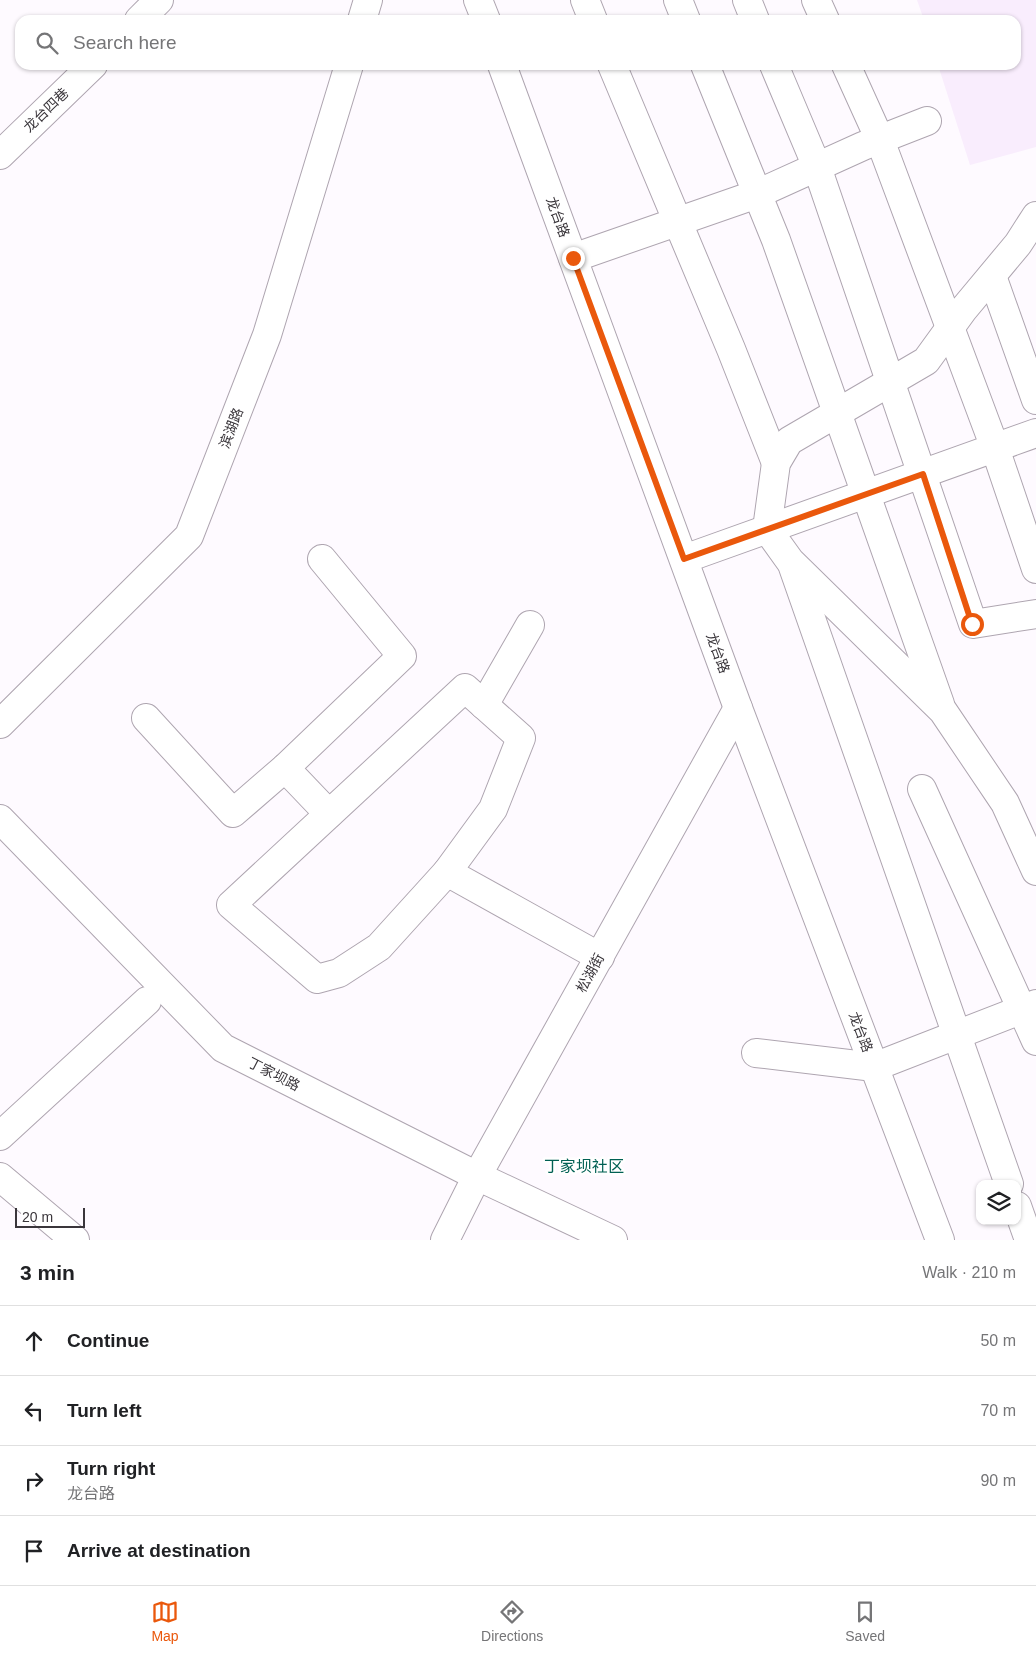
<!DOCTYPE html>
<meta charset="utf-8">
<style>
body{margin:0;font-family:Helvetica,"Noto Sans SC",sans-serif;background:#f6f6f6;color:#202124}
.controls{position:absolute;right:15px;bottom:15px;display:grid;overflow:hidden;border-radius:10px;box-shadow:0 1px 4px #0004}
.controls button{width:45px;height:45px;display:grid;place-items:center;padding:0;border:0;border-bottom:1px solid #e0e0e0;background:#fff;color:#202124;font:25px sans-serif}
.scale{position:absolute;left:15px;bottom:12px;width:70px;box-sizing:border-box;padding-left:5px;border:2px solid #3a363b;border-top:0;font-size:14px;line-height:18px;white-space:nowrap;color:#3a363b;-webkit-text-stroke:4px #fff;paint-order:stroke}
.stop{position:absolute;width:15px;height:15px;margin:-11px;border:4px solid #ea580c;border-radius:50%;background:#fff}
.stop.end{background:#ea580c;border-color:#fff;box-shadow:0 1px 5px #0008}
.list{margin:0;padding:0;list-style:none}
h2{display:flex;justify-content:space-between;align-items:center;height:65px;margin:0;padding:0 20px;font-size:21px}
h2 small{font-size:16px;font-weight:400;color:#757577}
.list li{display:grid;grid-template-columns:32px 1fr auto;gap:15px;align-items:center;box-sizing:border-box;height:70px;padding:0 20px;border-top:1px solid #e0e0e0}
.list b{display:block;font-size:19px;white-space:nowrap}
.list p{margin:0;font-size:16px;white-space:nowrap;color:#757577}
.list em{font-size:16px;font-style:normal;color:#757577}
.icon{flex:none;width:28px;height:28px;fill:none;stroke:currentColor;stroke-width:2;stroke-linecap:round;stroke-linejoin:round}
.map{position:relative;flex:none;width:1036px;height:1240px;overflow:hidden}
.search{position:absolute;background:#fff;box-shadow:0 1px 4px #0004;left:15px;right:15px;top:15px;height:55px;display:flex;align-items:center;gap:12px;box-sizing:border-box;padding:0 18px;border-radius:15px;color:#757577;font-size:19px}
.sheet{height:345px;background:#fff}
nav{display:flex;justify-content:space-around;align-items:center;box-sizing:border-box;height:70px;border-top:1px solid #e0e0e0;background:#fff;font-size:14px;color:#757577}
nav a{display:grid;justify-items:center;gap:2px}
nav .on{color:#ea580c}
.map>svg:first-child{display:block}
.built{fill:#f9edfd}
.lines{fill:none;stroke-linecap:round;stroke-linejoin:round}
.minor-casing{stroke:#aea5b0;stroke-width:30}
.minor{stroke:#fff;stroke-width:28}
.route{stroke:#ea580c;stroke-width:6}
.labels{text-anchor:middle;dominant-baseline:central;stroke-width:5;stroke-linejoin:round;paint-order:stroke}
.street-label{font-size:14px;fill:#3a363b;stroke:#fff}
.quarter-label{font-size:16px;fill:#006053;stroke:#fff}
</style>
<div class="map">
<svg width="1036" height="1240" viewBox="0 0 1036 1240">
<rect width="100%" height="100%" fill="#fefaff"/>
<path class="built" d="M917,0h119v147l-66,18 -32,-100h78v-45h-92z"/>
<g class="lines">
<defs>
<g id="minor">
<path d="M478,0l8,20"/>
<path d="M585,0l8,20"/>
<path d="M678,0l8,20"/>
<path d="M747,0l8,20"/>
<path d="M816,0l9,20"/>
<path d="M139,20l20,-20"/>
<path d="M362,20l6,-20"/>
<path d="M502,65l236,643 202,532"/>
<path d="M612,65l119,284 45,114"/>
<path d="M705,65l71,175 164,464"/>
<path d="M774,65l43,102 156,457 63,-10"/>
<path d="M846,65l34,75 115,308 41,121"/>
<path d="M0,155l93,-90"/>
<path d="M1036,216l-18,28 -55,66 -37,51 -137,80 -13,22 -9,66 23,32 153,150 62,92 31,68"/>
<path d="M573,258l184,-64 106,-48 64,-25"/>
<path d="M992,276l44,124"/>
<path d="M684,559l352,-126"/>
<path d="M793,567l216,617"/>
<path d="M465,688l56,50 -28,71 -46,63 -68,75 -40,26 -22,6 -86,-74z"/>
<path d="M484,705l46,-80"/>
<path d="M146,718l87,95 52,-45 117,-112 -80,-97"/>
<path d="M0,724l189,-188 78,-201 82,-270"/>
<path d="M285,768l44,46"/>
<path d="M922,789l114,252"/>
<path d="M0,819l223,229 254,128 136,64"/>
<path d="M447,872l153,85"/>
<path d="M756,1053l118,14 162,-63"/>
<path d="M0,1136l147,-135"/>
<path d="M0,1177l75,63"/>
<path d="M1017,1206l12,34"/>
<path d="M445,1240l32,-64 261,-468"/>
</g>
</defs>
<use href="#minor" class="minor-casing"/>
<use href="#minor" class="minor"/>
</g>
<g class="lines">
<path class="route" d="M573,258l111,301 239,-85 49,150"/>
</g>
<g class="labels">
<g class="street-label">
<text transform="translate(46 110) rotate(-44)">龙台四巷</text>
<text transform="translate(558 217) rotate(70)">龙台路</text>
<text transform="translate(231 428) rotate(-69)">滨湖路</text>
<text transform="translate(718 653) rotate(70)">龙台路</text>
<text transform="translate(590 973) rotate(-61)">松湖街</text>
<text transform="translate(861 1032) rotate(69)">龙台路</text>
<text transform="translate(274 1074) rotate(27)">丁家坝路</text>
</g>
<g class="quarter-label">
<text x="584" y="1166">丁家坝社区</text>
</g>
</g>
</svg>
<div class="controls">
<button><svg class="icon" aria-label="layers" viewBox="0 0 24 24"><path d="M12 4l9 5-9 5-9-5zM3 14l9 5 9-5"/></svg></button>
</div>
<div class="scale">20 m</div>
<div class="stop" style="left:972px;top:624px"></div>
<div class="stop end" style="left:573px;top:258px"></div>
<div class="search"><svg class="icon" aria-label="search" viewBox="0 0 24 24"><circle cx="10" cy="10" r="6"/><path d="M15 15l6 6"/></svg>Search here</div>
</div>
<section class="sheet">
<h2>3 min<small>Walk · 210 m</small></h2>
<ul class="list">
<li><svg class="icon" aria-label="ahead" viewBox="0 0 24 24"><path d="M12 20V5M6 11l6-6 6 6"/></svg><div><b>Continue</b></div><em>50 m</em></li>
<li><svg class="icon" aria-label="left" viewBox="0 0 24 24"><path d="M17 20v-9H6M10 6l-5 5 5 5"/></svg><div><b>Turn left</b></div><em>70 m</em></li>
<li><svg class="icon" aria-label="right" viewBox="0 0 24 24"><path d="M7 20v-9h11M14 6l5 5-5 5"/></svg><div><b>Turn right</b><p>龙台路</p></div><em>90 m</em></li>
<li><svg class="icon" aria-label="arrive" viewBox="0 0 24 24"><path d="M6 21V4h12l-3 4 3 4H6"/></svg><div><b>Arrive at destination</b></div></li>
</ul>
</section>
<nav>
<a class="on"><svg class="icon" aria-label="map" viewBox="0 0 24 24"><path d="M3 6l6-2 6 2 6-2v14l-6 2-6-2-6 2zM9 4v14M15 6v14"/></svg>Map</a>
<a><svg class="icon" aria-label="directions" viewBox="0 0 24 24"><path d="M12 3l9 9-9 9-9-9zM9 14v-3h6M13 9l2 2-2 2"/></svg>Directions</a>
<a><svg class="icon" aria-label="saved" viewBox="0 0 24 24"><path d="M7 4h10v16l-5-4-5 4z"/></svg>Saved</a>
</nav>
